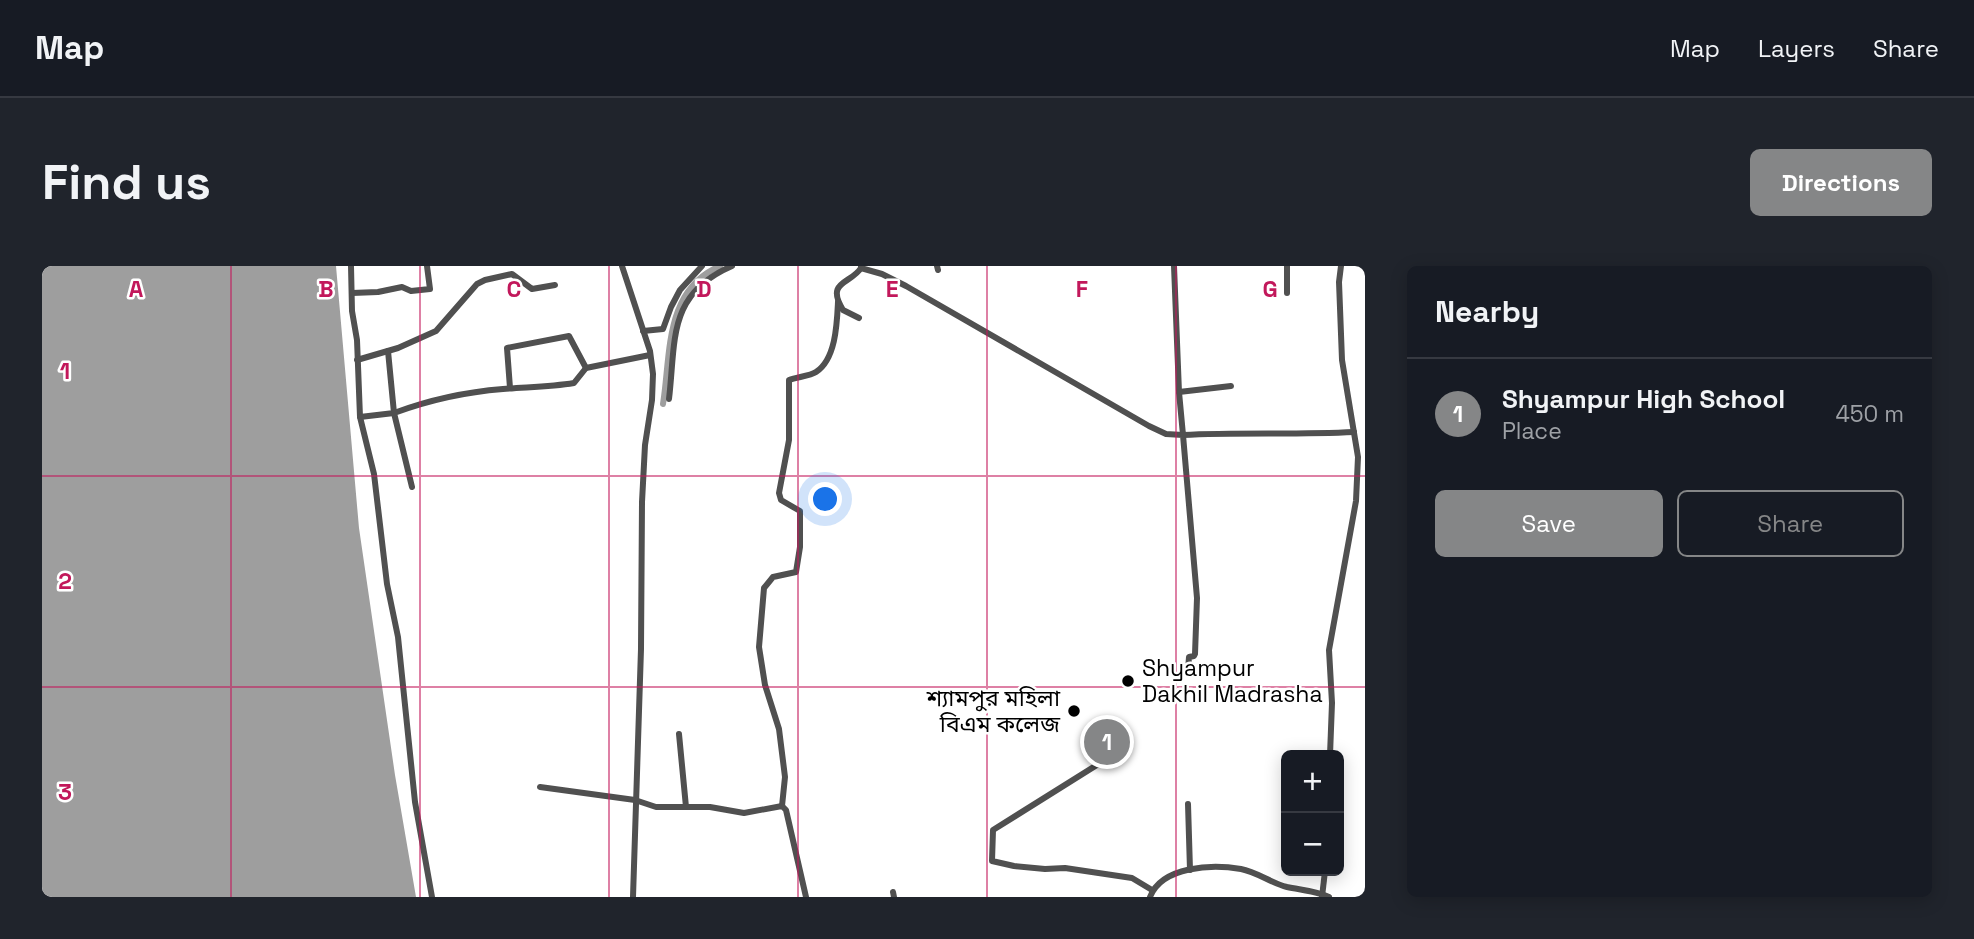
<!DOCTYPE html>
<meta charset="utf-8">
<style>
body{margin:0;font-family:"Space Grotesk","Noto Sans Bengali",sans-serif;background:#20242c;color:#f1f3f6}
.controls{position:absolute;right:21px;bottom:21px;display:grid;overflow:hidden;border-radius:10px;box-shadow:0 4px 18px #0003}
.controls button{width:63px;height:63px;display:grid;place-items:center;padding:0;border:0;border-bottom:2px solid #363941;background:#171b24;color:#f1f3f6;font:35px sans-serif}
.you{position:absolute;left:784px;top:234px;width:24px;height:24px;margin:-18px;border:5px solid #fff;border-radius:50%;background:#1a73e8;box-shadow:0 0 0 10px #1a73e833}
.badge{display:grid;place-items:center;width:46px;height:46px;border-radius:50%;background:#858687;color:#fff;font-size:23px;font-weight:700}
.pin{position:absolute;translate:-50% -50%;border:4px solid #fff;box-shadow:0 2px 7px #0006}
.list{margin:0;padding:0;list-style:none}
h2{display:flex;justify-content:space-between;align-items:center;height:91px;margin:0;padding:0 28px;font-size:30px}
h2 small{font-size:23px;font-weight:400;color:#9ea1a6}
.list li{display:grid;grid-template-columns:46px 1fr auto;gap:21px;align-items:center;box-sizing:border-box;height:112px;padding:0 28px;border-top:2px solid #363941}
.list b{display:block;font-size:26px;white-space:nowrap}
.list p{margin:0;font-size:23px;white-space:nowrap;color:#9ea1a6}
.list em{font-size:23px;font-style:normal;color:#9ea1a6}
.actions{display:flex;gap:14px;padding:21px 28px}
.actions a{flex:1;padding:16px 0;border:2px solid #858687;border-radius:10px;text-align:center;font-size:24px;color:#858687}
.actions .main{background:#858687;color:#fff}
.map{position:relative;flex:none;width:1323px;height:631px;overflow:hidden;border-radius:10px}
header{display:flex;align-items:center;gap:42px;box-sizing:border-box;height:98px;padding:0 35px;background:#171b24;border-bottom:2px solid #363941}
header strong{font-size:33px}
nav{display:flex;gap:38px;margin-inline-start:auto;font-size:24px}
.intro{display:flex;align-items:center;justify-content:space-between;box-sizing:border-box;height:168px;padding:0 42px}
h1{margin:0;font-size:49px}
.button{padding:18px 32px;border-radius:10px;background:#858687;color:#fff;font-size:24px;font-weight:700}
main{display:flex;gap:42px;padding:0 42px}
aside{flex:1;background:#171b24;border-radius:10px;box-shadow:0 4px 18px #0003}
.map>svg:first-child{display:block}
.water{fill:#9e9e9e}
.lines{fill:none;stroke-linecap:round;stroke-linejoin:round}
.canal{stroke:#9e9e9e;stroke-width:6}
.minor{stroke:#505050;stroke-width:6}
.grid{fill:none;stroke:#c2185b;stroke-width:2;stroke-opacity:0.55}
.poi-dot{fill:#000;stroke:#fff;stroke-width:2.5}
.labels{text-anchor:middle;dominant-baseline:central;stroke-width:5;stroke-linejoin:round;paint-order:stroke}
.poi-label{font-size:23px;fill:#000;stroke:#fff;text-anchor:start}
.grid-label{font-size:23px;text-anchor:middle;font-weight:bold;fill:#c2185b;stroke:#fff;stroke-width:5;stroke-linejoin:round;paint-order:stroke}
</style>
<header>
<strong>Map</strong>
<nav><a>Map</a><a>Layers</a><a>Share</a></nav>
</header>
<div class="intro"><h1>Find us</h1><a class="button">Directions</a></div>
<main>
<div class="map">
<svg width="1323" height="631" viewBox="0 0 1323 631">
<rect width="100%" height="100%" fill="#fff"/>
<path class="water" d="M0,0h294l23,262 36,247 21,122h-374z"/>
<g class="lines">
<path class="canal" d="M621,138c8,-50 1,-114 57,-138"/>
<g class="minor">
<path d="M309,0l1,45 5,29 3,77 14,57 13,110 11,53 17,165 17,95"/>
<path d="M580,0l28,85 3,23 -1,26 -7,45 -3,57 -1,147 -8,248"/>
<path d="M819,0v2l21,6 24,12 243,140 17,8 17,1 14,163 -2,56 -1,2 -5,1 -1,13"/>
<path d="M895,0l1,4"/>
<path d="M1132,0l5,126"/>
<path d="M1245,0v27"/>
<path d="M310,27l26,-1 24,-5 9,4 19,-2 -3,-23"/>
<path d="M817,52l-16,-8c-18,-29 8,-26 18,-42"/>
<path d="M601,65l20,-2 8,-22 9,-17 22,-24"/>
<path d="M315,94l41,-12 38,-17 41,-47 8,-4 27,-6 20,15 23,-4"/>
<path d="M1189,120l-52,6 4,43c57,-3 114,0 171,-3"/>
<path d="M468,122l-3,-40 62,-12 17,32"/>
<path d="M627,133c7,-59 -2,-105 63,-133"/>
<path d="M318,151l34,-4 -6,-62"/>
<path d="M370,221l-18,-74c35,-13 71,-21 109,-24 24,-2 47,-2 71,-6l12,-15 64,-13"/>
<path d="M637,468l7,73"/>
<path d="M1082,482l-131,82 -1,31 22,5 31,3 20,-1 67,10 20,12"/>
<path d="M1288,489l2,-52 -3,-53 27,-149 2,-44 -16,-97 -3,-78 2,-16"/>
<path d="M498,521l95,13 21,7h54l34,6 38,-7 4,4 20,87"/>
<path d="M1146,538l2,66"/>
<path d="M740,540l3,-29 -6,-48 -14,-44 -6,-38 5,-59 9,-11 23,-5 4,-25v-36l-19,-11 -2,-7 10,-53v-60c8,-3 21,-4 27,-8 20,-13 21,-49 22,-70"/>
<path d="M851,626l1,5"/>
<path d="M1108,631c12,-31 62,-33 91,-28 16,3 30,14 46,18 14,3 29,4 42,10"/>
<path d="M1280,631l3,-26"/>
</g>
</g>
<path class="grid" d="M189,0v631M378,0v631M567,0v631M756,0v631M945,0v631M1134,0v631M0,210h1323M0,421h1323"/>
<g class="poi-dot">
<circle cx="1086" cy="415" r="7"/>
<circle cx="1032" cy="445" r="7"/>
</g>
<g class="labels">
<g class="poi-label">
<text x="1100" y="402">Shyampur<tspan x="1100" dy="26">Dakhil Madrasha</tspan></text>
<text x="1018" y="432" text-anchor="end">শ্যামপুর মহিলা<tspan x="1018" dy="26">বিএম কলেজ</tspan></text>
</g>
</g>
<g class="grid-label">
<text x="94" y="31">A</text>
<text x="284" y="31">B</text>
<text x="472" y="31">C</text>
<text x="662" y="31">D</text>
<text x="850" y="31">E</text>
<text x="1040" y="31">F</text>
<text x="1228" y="31">G</text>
<text x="23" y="113">1</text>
<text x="23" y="323">2</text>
<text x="23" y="534">3</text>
</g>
</svg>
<div class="controls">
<button>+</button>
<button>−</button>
</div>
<div class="you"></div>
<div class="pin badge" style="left:1065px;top:476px">1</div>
</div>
<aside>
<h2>Nearby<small></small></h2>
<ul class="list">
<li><span class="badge">1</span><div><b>Shyampur High School</b><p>Place</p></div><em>450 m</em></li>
</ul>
<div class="actions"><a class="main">Save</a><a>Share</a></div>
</aside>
</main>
